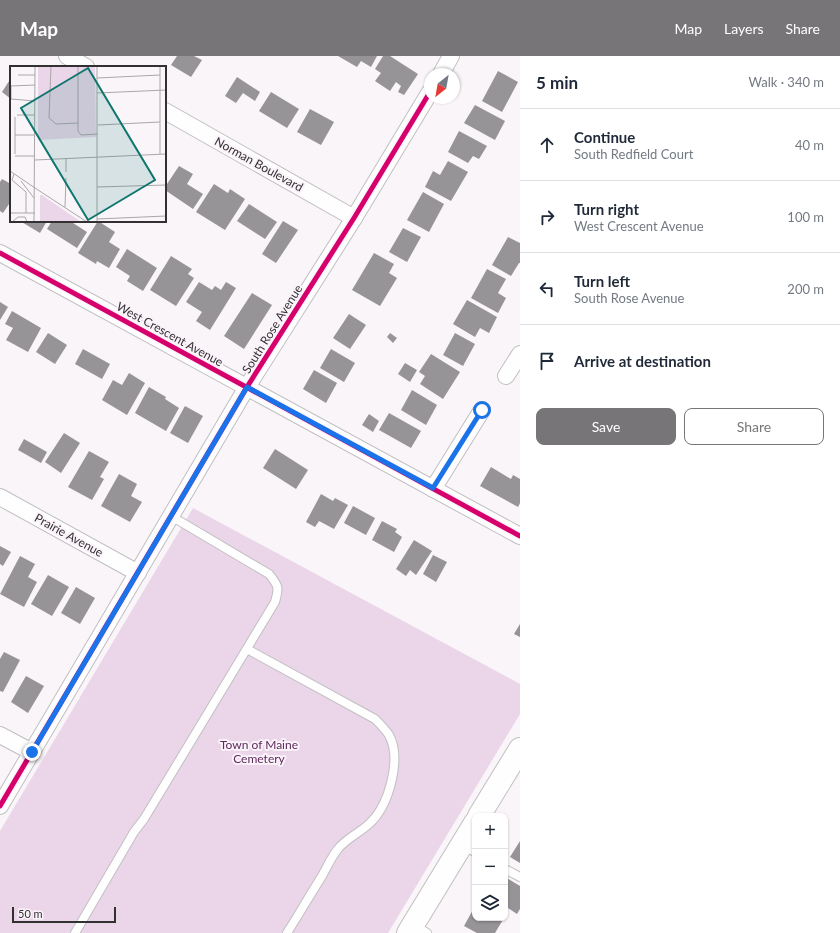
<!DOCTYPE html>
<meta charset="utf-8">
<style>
body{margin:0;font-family:Lato,sans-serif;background:#f6f6f7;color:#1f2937}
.controls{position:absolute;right:12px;bottom:12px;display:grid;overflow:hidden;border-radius:8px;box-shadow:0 1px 3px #0004}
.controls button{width:36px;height:36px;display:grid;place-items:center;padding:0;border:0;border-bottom:1px solid #e0e1e3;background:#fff;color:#1f2937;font:20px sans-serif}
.compass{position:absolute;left:424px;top:12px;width:36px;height:36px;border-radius:50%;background:#fff;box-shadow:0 1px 3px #0004;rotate:211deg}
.scale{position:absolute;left:12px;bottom:10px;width:104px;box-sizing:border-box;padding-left:4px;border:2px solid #333032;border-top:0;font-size:11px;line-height:14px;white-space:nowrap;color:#333032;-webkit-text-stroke:3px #fbf3fa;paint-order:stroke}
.stop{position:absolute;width:12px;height:12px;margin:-9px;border:3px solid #1a73e8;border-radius:50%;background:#fff}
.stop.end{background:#1a73e8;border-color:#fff;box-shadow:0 1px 4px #0008}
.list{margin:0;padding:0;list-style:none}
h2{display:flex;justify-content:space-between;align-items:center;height:52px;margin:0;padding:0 16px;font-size:17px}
h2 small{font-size:13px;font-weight:400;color:#747a83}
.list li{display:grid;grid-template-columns:26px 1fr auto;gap:12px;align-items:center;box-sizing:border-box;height:72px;padding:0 16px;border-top:1px solid #e0e1e3}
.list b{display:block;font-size:15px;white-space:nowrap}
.list p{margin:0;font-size:13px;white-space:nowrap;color:#747a83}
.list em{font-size:13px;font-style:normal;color:#747a83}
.actions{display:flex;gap:8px;padding:12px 16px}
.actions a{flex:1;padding:9px 0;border:1px solid #787578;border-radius:8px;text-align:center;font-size:14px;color:#787578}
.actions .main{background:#787578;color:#fff}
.icon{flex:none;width:22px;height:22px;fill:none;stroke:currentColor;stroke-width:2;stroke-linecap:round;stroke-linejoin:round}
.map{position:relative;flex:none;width:520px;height:877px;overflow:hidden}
header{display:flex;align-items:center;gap:24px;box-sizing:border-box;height:56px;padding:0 20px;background:#787578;color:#fff}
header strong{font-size:19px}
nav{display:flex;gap:22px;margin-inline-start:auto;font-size:14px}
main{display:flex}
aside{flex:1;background:#fff}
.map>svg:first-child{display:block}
.green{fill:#ebd6e9}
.building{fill:#979497}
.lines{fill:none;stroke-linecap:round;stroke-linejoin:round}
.lane-casing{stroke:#c1bfc1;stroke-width:10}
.street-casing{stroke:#c1bfc1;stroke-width:18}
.secondary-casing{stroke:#c1bfc1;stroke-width:24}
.lane{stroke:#fefefe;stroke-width:8}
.street{stroke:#fefefe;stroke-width:16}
.secondary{stroke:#fefefe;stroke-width:22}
.cycleway-casing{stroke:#fbf3fa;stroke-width:8}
.cycleway{stroke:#d6006c;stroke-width:5}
.route{stroke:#1a73e8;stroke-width:5}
.labels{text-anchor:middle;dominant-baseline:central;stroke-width:4;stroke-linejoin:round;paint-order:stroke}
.street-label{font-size:12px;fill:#333032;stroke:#fbf3fa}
.park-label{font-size:12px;fill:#5f2b5d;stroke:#fbf3fa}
.inset-road{fill:none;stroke:#aaa6a9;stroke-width:1}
.view{fill:#0f766e;fill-opacity:0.15;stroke:#0f766e;stroke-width:2}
.inset-edge{fill:none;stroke:#333032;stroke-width:2}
</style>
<header>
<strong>Map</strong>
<nav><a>Map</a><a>Layers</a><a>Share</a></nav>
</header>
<main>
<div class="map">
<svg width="520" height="877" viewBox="0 0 520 877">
<rect width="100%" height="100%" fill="#f9f5f9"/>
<path class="green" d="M193,452l327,176v30l-132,219h-388v-102z"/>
<g class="building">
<path d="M177,0h17l8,4 -11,17 -20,-12z"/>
<path d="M338,0h39l-6,11 -10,-6 -4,6z"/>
<path d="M383,0h7l28,18 -14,21 -6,-3 3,-6 -5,-4 -6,9 -15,-10 6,-8 -6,-4z"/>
<path d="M498,15l20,11 -16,30 -20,-11z"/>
<path d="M237,21l23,15 -5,9 -12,-8 -7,10 -11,-7z"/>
<path d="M11,22v21l-9,-7z"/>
<path d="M271,36l28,17 -12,19 -28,-17z"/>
<path d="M475,49l30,16 -10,19 -31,-17z"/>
<path d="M310,53l24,13 -13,23 -24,-13z"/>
<path d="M459,75l28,15 -8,13 -6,-3 -5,7 -20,-11z"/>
<path d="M448,105l20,11 -17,29 -26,-14 8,-16 7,4z"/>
<path d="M179,110l14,8 -6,10 16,10 -10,15 -28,-19v-3z"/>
<path d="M2,123l9,5v17l-8,12 -3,-2v-29z"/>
<path d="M214,128l14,9 2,-4 15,10 -20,31 -29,-18z"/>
<path d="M423,136l21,12 -15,28 -22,-12z"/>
<path d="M249,148l28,18 -12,17 -28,-18z"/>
<path d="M20,165h27l-7,12z"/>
<path d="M52,165h22l-1,2 14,9 -10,16 -30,-19z"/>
<path d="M98,165l17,11 -6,10 11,7 -11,19 -12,-7 -1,3 -18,-11z"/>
<path d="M283,165l15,9 -22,33 -14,-9z"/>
<path d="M403,172l18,9 -14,25 -18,-10z"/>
<path d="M508,181l12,6v20h-1l-8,13 -19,-11z"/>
<path d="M127,193l30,19 -14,23 -16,-10 3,-5 -14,-9z"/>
<path d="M374,197l20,11 -5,9 8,5 -17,28 -28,-16z"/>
<path d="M171,200l21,13 -4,5 6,4 -18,28 -26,-16z"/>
<path d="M487,213l19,10 -8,14 8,5 -8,15 -27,-15z"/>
<path d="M199,226l13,8 3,-4 6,4 5,-8 10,6 -26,42 -14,-9 6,-9 -16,-10z"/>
<path d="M252,237l20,12 -28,44 -20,-13z"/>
<path d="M467,244l30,17 -8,16 -9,-5 -5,9 -22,-13z"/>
<path d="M0,246l8,5 -8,13z"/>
<path d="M12,255l29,17 -13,24 -22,-12 7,-12 -8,-4z"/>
<path d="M349,258l17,11 -16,24 -17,-11z"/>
<path d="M48,277l19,12 -12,19 -19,-12z"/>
<path d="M390,277l7,5 -4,5 -6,-6z"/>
<path d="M455,277l20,11 -12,22 -20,-11z"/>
<path d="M83,293l27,15 -8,15 -27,-15z"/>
<path d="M331,293l24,14 -11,19 -24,-14z"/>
<path d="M431,298l29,18 -17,27 -23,-15 5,-8 -6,-4z"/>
<path d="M405,307l12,7 -7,12 -12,-8z"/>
<path d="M314,314l23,13 -11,20 -23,-14z"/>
<path d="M129,317l16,10 -18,32 -25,-15 11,-20 9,5z"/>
<path d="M149,331l17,10 -1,2 14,9 -13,23 -31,-18z"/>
<path d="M412,334l25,15 -11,20 -25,-15z"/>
<path d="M185,350l18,10 -15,27 -18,-10z"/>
<path d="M389,357l32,18 -10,17 -32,-18z"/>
<path d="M369,358l10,7 -6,11 -11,-7z"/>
<path d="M64,377l16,10 -19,30 -16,-11z"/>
<path d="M24,383l23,13 -6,11 -23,-13z"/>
<path d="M275,393l33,21 -12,19 -33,-21z"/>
<path d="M89,395l20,11 -9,15 4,2 -12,21 -24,-13z"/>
<path d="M491,411l20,12 2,-4 7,4v24l-2,4 -38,-21z"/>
<path d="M119,418l18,10 -6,12 11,6 -12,20 -29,-16z"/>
<path d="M321,438l12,7 2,-3 13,7 -14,24 -15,-8 -4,6 -9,-5z"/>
<path d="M353,450l22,12 -9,17 -22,-12z"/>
<path d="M382,465l15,8 -2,3 7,5 -8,15 -22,-12z"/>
<path d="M414,484l18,11 -16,24 -6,-5 -4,6 -10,-7z"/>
<path d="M0,490l11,6 -8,14 -3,-2z"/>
<path d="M433,499l14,7 -11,20 -13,-8z"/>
<path d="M20,500l15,8 -7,13 9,5 -13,25 -24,-13z"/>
<path d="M48,519l21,12 -17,29 -21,-12z"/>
<path d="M76,531l19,11 -15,26 -19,-11z"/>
<path d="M520,568v13l-6,-3z"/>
<path d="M4,596l16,8 -17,32 -3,-1v-32z"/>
<path d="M26,620l18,10 -16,27 -17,-11z"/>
<path d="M520,785v22l-10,-6z"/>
<path d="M505,821l15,9v23l-3,5 -12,-8z"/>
<path d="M475,850v12h29l-9,15h-18l-13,-7z"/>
</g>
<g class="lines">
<defs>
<g id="lane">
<path d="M247,593l128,70c5,5 10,10 14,16 13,24 0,70 -19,88 -10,10 -24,15 -33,27 -6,8 -10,17 -15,26 -12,19 -23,38 -35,57"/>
<path d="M462,789l13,7"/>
<path d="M505,813l15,8"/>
<path d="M414,869l13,8"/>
<path d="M75,877l59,-101 10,-13 131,-217c4,-14 4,-16 -6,-28l-98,-58"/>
</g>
<g id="street">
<path d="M67,0l19,11"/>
<path d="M441,18l10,-18"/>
<path d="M165,55l189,107"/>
<path d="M0,197l520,283"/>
<path d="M506,320l14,-22"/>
<path d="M433,433l49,-79"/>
<path d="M0,441l138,76"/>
<path d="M0,679l32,17"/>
<path d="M0,750l247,-419 107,-169 76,-126"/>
</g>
<g id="secondary">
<path d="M479,760l41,-67"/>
<path d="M408,877l67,-110"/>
</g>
</defs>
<use href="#lane" class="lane-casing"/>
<use href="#street" class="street-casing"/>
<use href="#secondary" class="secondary-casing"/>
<use href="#lane" class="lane"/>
<use href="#street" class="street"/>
<use href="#secondary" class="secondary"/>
<defs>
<g id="cycleway">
<path d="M0,197l520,283"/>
<path d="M0,750l247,-419 107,-169 76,-126"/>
</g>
</defs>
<use href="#cycleway" class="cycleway-casing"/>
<use href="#cycleway" class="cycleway"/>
</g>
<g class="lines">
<path class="route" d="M32,696l215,-365 186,101 49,-78"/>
</g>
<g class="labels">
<g class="street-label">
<text transform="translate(259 108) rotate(29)">Norman Boulevard</text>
<text transform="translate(272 273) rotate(-58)">South Rose Avenue</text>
<text transform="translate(170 278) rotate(29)">West Crescent Avenue</text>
<text transform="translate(69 479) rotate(29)">Prairie Avenue</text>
</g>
<g class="park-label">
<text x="259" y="688">Town of Maine<tspan x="259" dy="14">Cemetery</tspan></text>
</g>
</g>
<g transform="translate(10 10)">
<rect width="156" height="156" fill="#f9f5f9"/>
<path d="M28,0h57l1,71 -58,3zM30,129h2l39,27h-41z" fill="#ebd6e9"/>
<path class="inset-road" d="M41,0l-2,52 7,6 22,-1M68,0v65l3,4 17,-1M8,9h17M87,12l63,-3M87,27l69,-3M25,35l-24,-2v-13l24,-1M7,49h18M5,51v37M88,59l62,-3M5,69h20M150,88v-88M5,90h20M25,94l131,-6M0,105l25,17M56,106v-14M4,108l-2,6 14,12v21M11,115l13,17M87,121l69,-2M25,122l52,34M55,141l1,-29M1,147h24M87,153l69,-3M2,156l6,-5h7l2,5M24,156l1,-156M87,156v-156"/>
<path class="view" d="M78,2l67,112 -67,40 -67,-112z"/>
<rect width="156" height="156" class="inset-edge"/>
</g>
</svg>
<div class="controls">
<button>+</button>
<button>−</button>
<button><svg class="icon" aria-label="layers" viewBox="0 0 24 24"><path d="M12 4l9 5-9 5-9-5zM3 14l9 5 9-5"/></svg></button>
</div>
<svg class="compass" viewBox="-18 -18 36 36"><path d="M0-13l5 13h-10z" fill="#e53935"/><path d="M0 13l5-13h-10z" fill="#747a83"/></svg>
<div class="scale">50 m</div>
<div class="stop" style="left:482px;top:354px"></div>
<div class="stop end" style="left:32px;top:696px"></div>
</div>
<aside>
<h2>5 min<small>Walk · 340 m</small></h2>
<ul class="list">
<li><svg class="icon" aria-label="ahead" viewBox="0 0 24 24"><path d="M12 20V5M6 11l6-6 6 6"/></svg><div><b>Continue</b><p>South Redfield Court</p></div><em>40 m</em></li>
<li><svg class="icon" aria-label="right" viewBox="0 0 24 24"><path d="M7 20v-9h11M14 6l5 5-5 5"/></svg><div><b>Turn right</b><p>West Crescent Avenue</p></div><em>100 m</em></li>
<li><svg class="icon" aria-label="left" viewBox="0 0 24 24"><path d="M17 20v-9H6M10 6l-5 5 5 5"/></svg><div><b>Turn left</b><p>South Rose Avenue</p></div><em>200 m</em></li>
<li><svg class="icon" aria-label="arrive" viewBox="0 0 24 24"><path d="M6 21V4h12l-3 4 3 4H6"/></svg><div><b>Arrive at destination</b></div></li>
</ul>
<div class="actions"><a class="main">Save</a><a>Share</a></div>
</aside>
</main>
